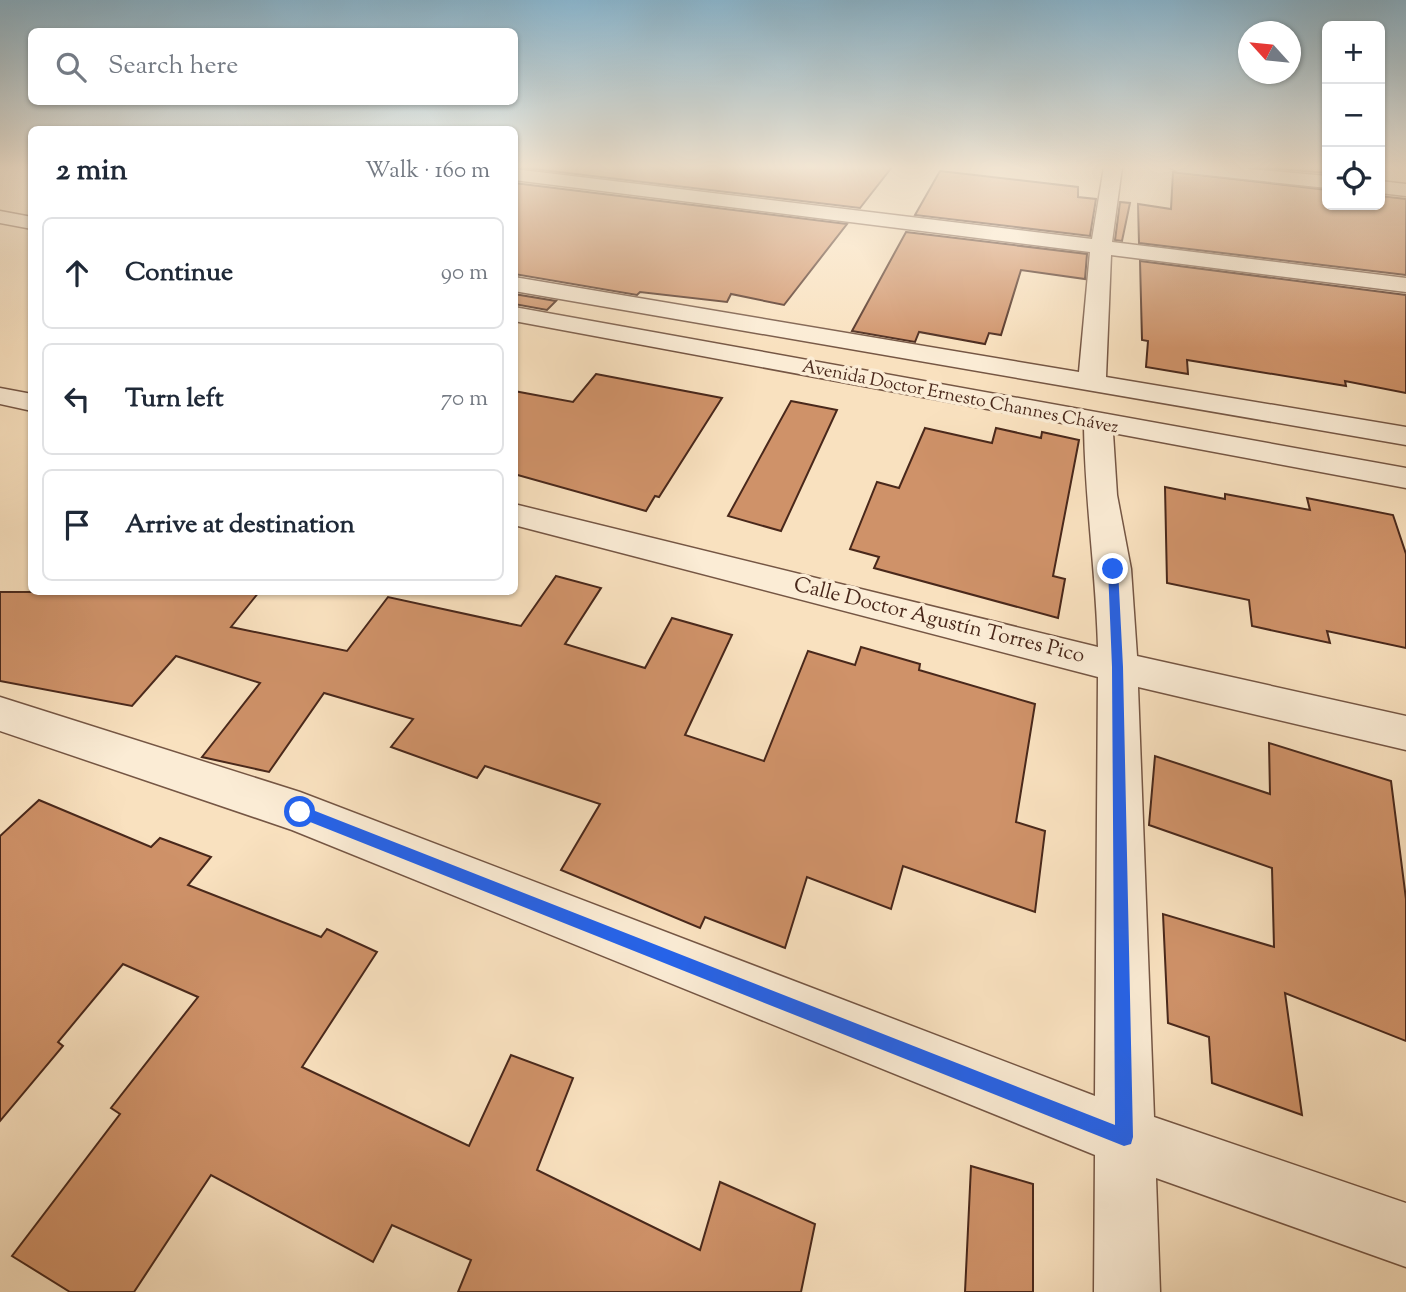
<!DOCTYPE html>
<meta charset="utf-8">
<style>
body{margin:0;font-family:"Sorts Mill Goudy",serif;background:#f6f6f7;color:#1f2937}
.controls{position:absolute;right:21px;top:21px;display:grid;overflow:hidden;border-radius:10px;box-shadow:0 2px 5px #0004}
.controls button{width:63px;height:63px;display:grid;place-items:center;padding:0;border:0;border-bottom:2px solid #e0e1e3;background:#fff;color:#1f2937;font:35px sans-serif}
.compass{position:absolute;left:1238px;top:21px;width:63px;height:63px;border-radius:50%;background:#fff;box-shadow:0 2px 5px #0004;rotate:297deg}
.stop{position:absolute;width:21px;height:21px;margin:-16px;border:5px solid #2563eb;border-radius:50%;background:#fff}
.stop.end{background:#2563eb;border-color:#fff;box-shadow:0 2px 7px #0008}
.list{margin:0;padding:0;list-style:none}
h2{display:flex;justify-content:space-between;align-items:center;height:91px;margin:0;padding:0 28px;font-size:30px}
h2 small{font-size:23px;font-weight:400;color:#747a83}
.list li{display:grid;grid-template-columns:46px 1fr auto;gap:21px;align-items:center;box-sizing:border-box;height:112px;margin:0 14px 14px;padding:0 14px;border:2px solid #e0e1e3;border-radius:10px}
.list b{display:block;font-size:26px;white-space:nowrap}
.list em{font-size:23px;font-style:normal;color:#747a83}
.icon{flex:none;width:38px;height:38px;fill:none;stroke:currentColor;stroke-width:2;stroke-linecap:round;stroke-linejoin:round}
.map{position:relative;flex:none;width:1406px;height:1292px;overflow:hidden}
.search{position:absolute;background:#fff;box-shadow:0 2px 5px #0004;left:28px;top:28px;width:490px;height:77px;display:flex;align-items:center;gap:18px;box-sizing:border-box;padding:0 24px;border-radius:10px;color:#747a83;font-size:26px}
.panel{position:absolute;background:#fff;box-shadow:0 2px 5px #0004;left:28px;top:126px;width:490px;height:469px;border-radius:10px}
.map>svg:first-child{display:block}
.building{fill:#cf9269;stroke:#49281b;stroke-width:2}
.lines{fill:none;stroke-linecap:round;stroke-linejoin:round}
.minor-casing{stroke:#755644;stroke-width:3}
.minor{fill:#fbecd5;fill-rule:evenodd}
.route{fill:#2563eb}
.labels{text-anchor:middle;dominant-baseline:central;stroke-width:7;stroke-linejoin:round;paint-order:stroke}
.far-street-label{font-size:18px;fill:#49281b;stroke:#fbecd5}
.street-label{font-size:21px;fill:#49281b;stroke:#fbecd5}
</style>
<div class="map">
<svg width="1406" height="1292" viewBox="0 0 1406 1292">
<rect width="100%" height="100%" fill="#f9e1bf"/>
<filter id="stains"><feTurbulence type="fractalNoise" baseFrequency=".00286" numOctaves="4"/><feColorMatrix values="0 0 0 0 .2 0 0 0 0 .09 0 0 0 0 .02 0 0 0 .5 -.17"/></filter>
<radialGradient id="worn" r=".72"><stop offset=".6" stop-color="#630" stop-opacity="0"/><stop offset="1" stop-color="#630" stop-opacity=".3"/></radialGradient>
<g class="building">
<path d="M517,167h375l-32,41z"/>
<path d="M1254,167h73v6z"/>
<path d="M940,171l138,16v10l18,2 -6,37 -175,-21z"/>
<path d="M1173,172l154,18v15h53v-9l26,3v76l-267,-32 -1,-39 33,5z"/>
<path d="M514,183l333,41 -63,81 -53,-11 -4,8 -87,-10 -3,3 -123,-21z"/>
<path d="M1120,202l10,1 -8,38 -7,-1z"/>
<path d="M906,232l181,22 -2,25 -64,-9 -20,65 -12,-2 -4,11 -66,-12 -4,10 -63,-11z"/>
<path d="M1140,261l266,34v98l-61,-12 1,5 -159,-26 1,14 -42,-7 2,-26 -6,-1z"/>
<path d="M514,294l42,7 -9,9 -33,-6z"/>
<path d="M596,374l126,24 -63,99 -4,-1 -9,15 -132,-37v-83l59,11z"/>
<path d="M791,401l46,9 -56,121 -53,-15z"/>
<path d="M925,428l67,15 4,-15 45,10 1,-6 37,8 -26,136 12,3 -7,39 -184,-50 5,-11 -29,-8 27,-67 22,6z"/>
<path d="M1165,487l60,12v-5l85,16 -3,-12 86,17 13,39v94l-79,-17 3,12 -78,-17 -3,-26 -82,-17z"/>
<path d="M556,576l45,12 -36,56 80,24 27,-50 60,17 -47,100 79,26 44,-110 47,14 6,-18 59,17 -1,6 116,34 -19,118 29,9 -10,81 -132,-46 -12,43 -84,-32 -22,71 -80,-31 -5,11 -139,-58 39,-66 -115,-38 -8,12 -86,-31 22,-28 -89,-26 -55,79 -67,-15 58,-74 -84,-27 -44,50 -132,-25v-89h259l-28,35 116,24 41,-54 133,29z"/>
<path d="M1269,743l122,38 15,118v142l-121,-48 17,122 -90,-32 -3,-46 -41,-14 -5,-109 111,33 -2,-79 -123,-43 6,-69 115,38z"/>
<path d="M39,800l112,47 9,-9 51,19 -23,28 133,52 6,-8 50,23 -75,115 167,79 42,-91 62,23 -36,92 163,80 20,-68 95,42 -14,68h-343l13,-32 -79,-35 -19,37 -162,-87 -77,117h-64l-58,-36 108,-142 -9,-6 87,-111 -75,-33 -65,78 5,4 -63,75v-285z"/>
<path d="M971,1166l62,18v108h-68z"/>
</g>
<g class="lines">
<defs>
<g id="minor">
<path d="M1104,167h18l-10,75 294,36v14l-295,-37 -5,122 300,50v18l-892,-154v-14l565,95 11,-120 -576,-72v-11l578,70z"/>
<path d="M1169,167h60l98,9v12l-149,-16z"/>
<path d="M1380,181l26,3v12l-26,-3z"/>
<path d="M0,211l32,6v12l-32,-6z"/>
<path d="M514,307l892,161v20l-293,-55 4,62 14,74 6,87 269,60v34l-268,-63 16,430 252,86v64l-250,-89 4,114h-66l1,-137 -803,-325 -292,-99v-34l300,95 795,304 3,-419 -584,-152v-21l584,143c-2,-74 -13,-146 -14,-220l-570,-106z"/>
<path d="M0,388l32,6v17l-32,-7z"/>
</g>
</defs>
<use href="#minor" class="minor-casing"/>
<use href="#minor" class="minor"/>
</g>
<linearGradient id="sky" x2="0" y2="1"><stop stop-color="#8ab8d2"/><stop offset="0.48" stop-color="#fcf2e2"/><stop offset="1" stop-color="#fcf2e2" stop-opacity="0"/></linearGradient>
<rect width="1406" height="348" fill="url(#sky)"/>
<path class="route" d="M1113,566l5,3 5,98 10,470 -2,7 -7,2 -829,-330 -2,-4 2,-5h10l810,318 -3,-458 -4,-98z"/>
<g class="labels">
<g class="far-street-label">
<text transform="translate(960 398) rotate(11)">Avenida Doctor Ernesto Channes Chávez</text>
</g>
<g class="street-label">
<text transform="translate(939 621) rotate(14)">Calle Doctor Agustín Torres Pico</text>
</g>
</g>
<rect width="100%" height="100%" filter="url(#stains)"/>
<rect width="100%" height="100%" fill="url(#worn)"/>
</svg>
<div class="controls">
<button>+</button>
<button>−</button>
<button><svg class="icon" aria-label="locate" viewBox="0 0 24 24"><circle cx="12" cy="12" r="6"/><path d="M12 2v4M12 18v4M2 12h4M18 12h4"/></svg></button>
</div>
<svg class="compass" viewBox="-18 -18 36 36"><path d="M0-13l5 13h-10z" fill="#e53935"/><path d="M0 13l5-13h-10z" fill="#747a83"/></svg>
<div class="stop" style="left:300px;top:812px"></div>
<div class="stop end" style="left:1113px;top:569px"></div>
<div class="search"><svg class="icon" aria-label="search" viewBox="0 0 24 24"><circle cx="10" cy="10" r="6"/><path d="M15 15l6 6"/></svg>Search here</div>
<section class="panel">
<h2>2 min<small>Walk · 160 m</small></h2>
<ul class="list">
<li><svg class="icon" aria-label="ahead" viewBox="0 0 24 24"><path d="M12 20V5M6 11l6-6 6 6"/></svg><div><b>Continue</b></div><em>90 m</em></li>
<li><svg class="icon" aria-label="left" viewBox="0 0 24 24"><path d="M17 20v-9H6M10 6l-5 5 5 5"/></svg><div><b>Turn left</b></div><em>70 m</em></li>
<li><svg class="icon" aria-label="arrive" viewBox="0 0 24 24"><path d="M6 21V4h12l-3 4 3 4H6"/></svg><div><b>Arrive at destination</b></div></li>
</ul>
</section>
</div>
